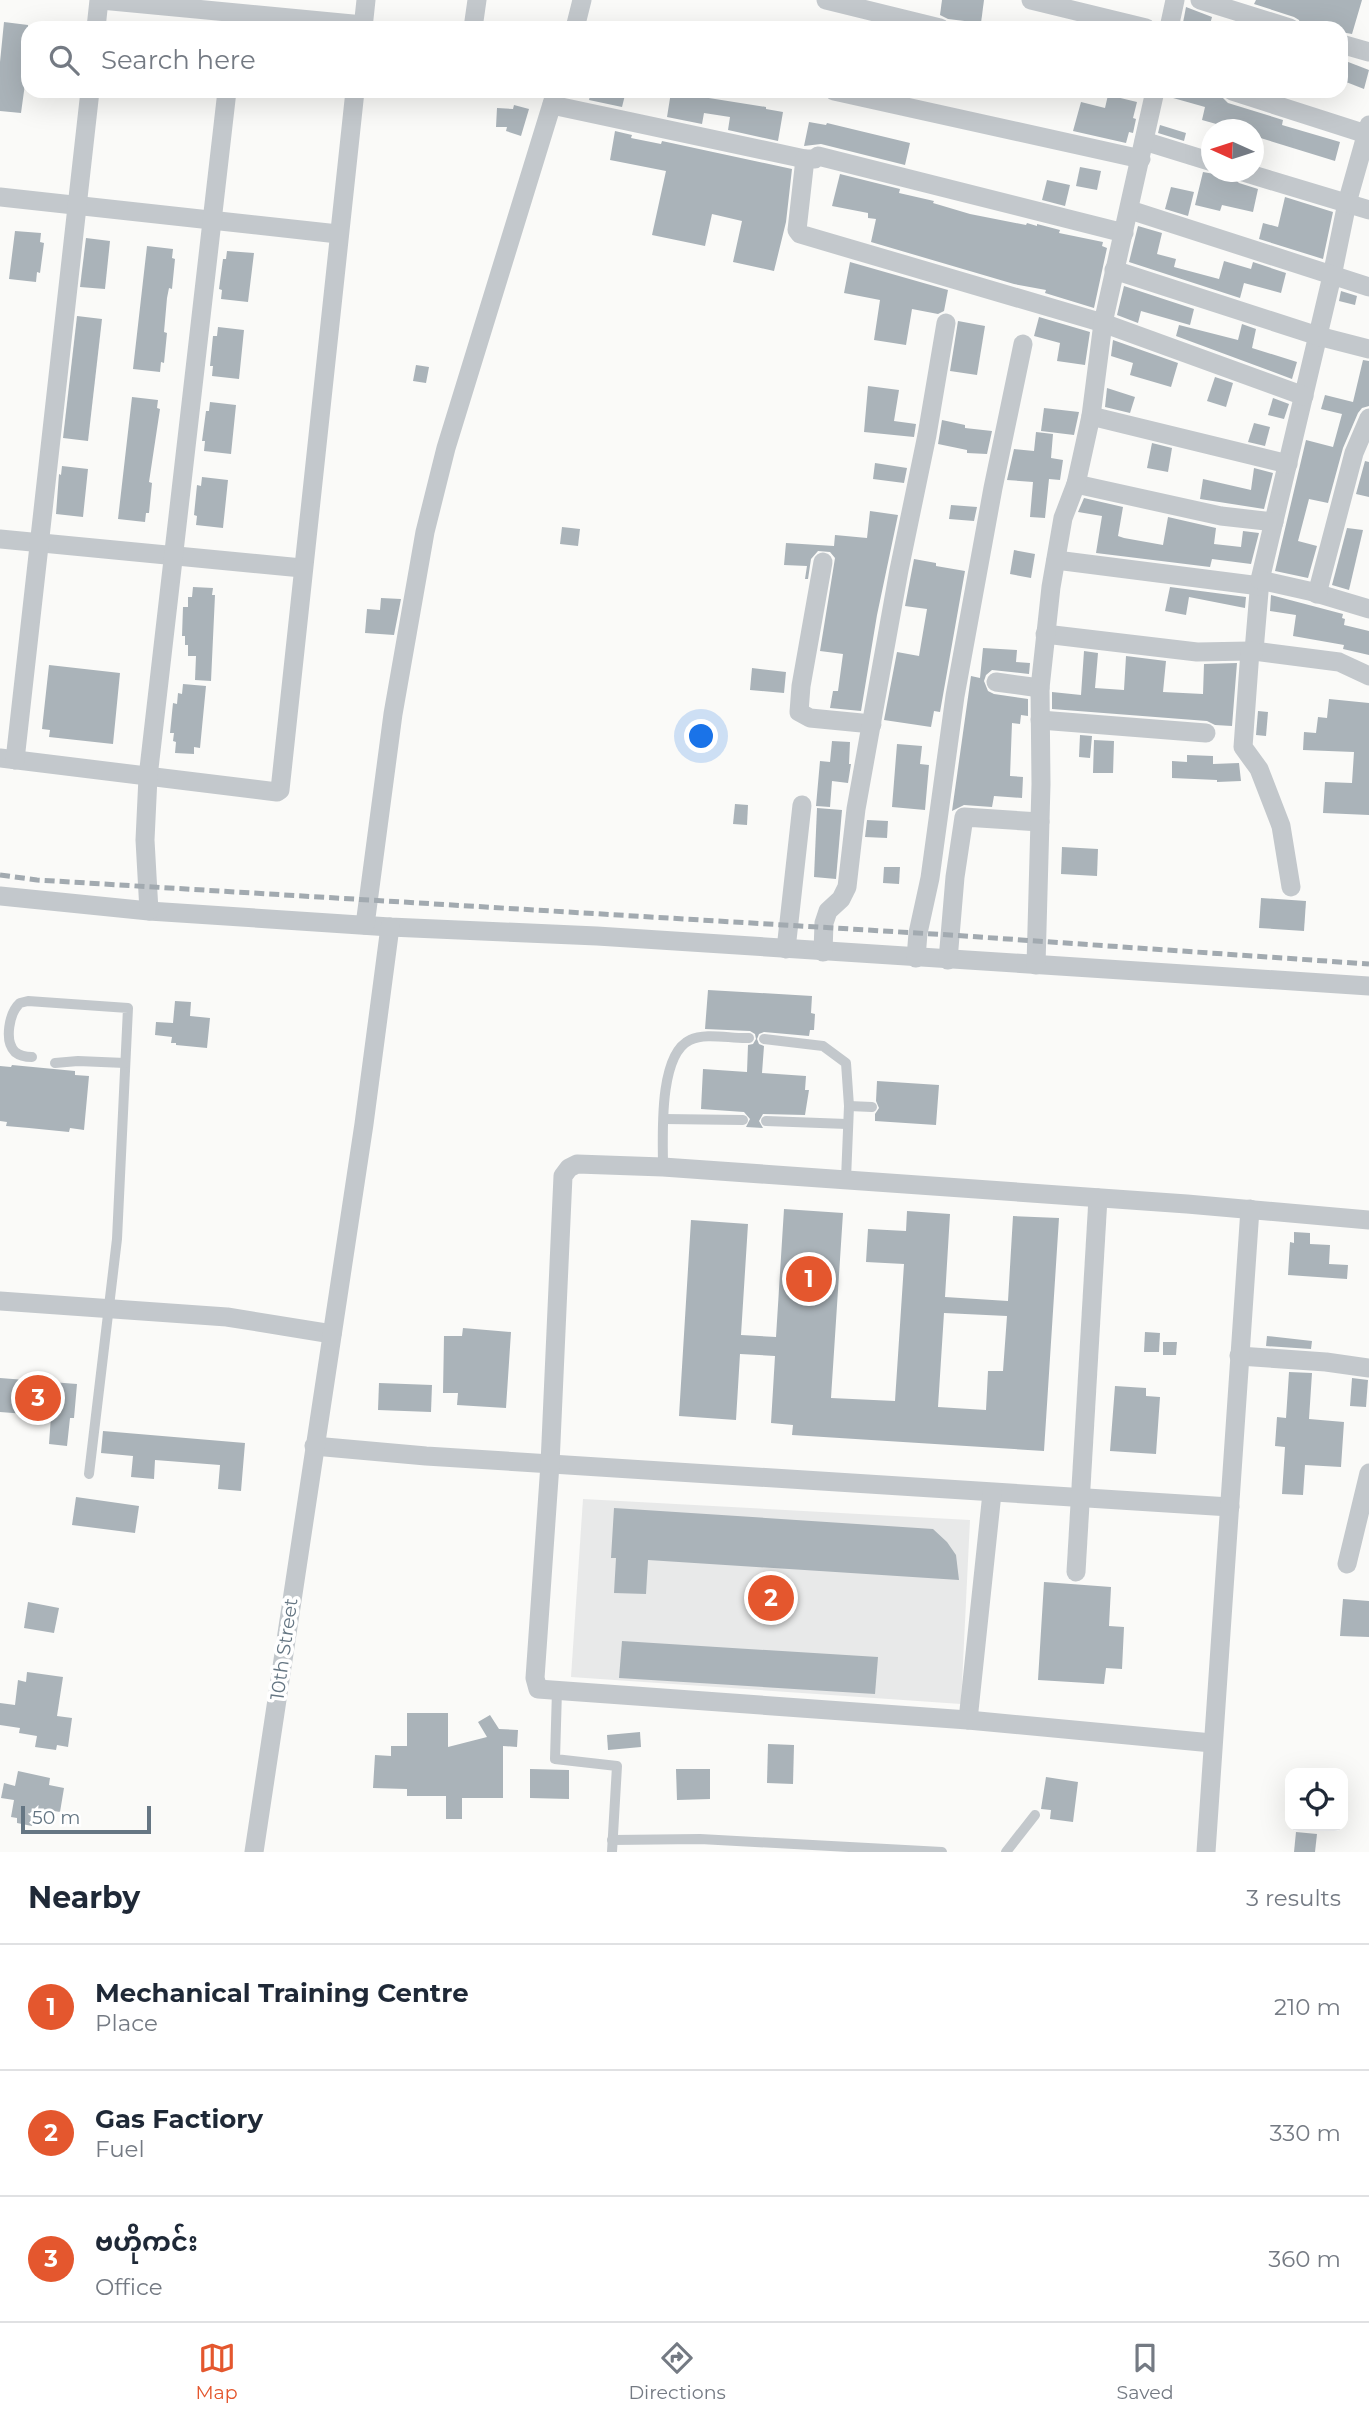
<!DOCTYPE html>
<meta charset="utf-8">
<style>
body{margin:0;font-family:Montserrat,"Noto Sans Myanmar",sans-serif;background:#f6f6f7;color:#1f2937}
.controls{position:absolute;right:21px;bottom:21px;display:grid;overflow:hidden;border-radius:14px;box-shadow:0 7px 28px #0002}
.controls button{width:63px;height:63px;display:grid;place-items:center;padding:0;border:0;border-bottom:2px solid #e0e1e3;background:#fff;color:#1f2937;font:35px sans-serif}
.compass{position:absolute;left:1201px;top:119px;width:63px;height:63px;border-radius:50%;background:#fff;box-shadow:0 7px 28px #0002;rotate:273deg}
.scale{position:absolute;left:21px;bottom:18px;width:130px;box-sizing:border-box;padding-left:7px;border:4px solid #657683;border-top:0;font-size:19px;line-height:24px;white-space:nowrap;color:#657683;-webkit-text-stroke:5px #fff;paint-order:stroke}
.you{position:absolute;left:702px;top:737px;width:24px;height:24px;margin:-18px;border:5px solid #fff;border-radius:50%;background:#1a73e8;box-shadow:0 0 0 10px #1a73e833}
.badge{display:grid;place-items:center;width:46px;height:46px;border-radius:50%;background:#e4572e;color:#fff;font-size:23px;font-weight:700}
.pin{position:absolute;translate:-50% -50%;border:4px solid #fff;box-shadow:0 2px 7px #0006}
.list{margin:0;padding:0;list-style:none}
h2{display:flex;justify-content:space-between;align-items:center;height:91px;margin:0;padding:0 28px;font-size:30px}
h2 small{font-size:23px;font-weight:400;color:#747a83}
.list li{display:grid;grid-template-columns:46px 1fr auto;gap:21px;align-items:center;box-sizing:border-box;height:126px;padding:0 28px;border-top:2px solid #e0e1e3}
.list b{display:block;font-size:26px;white-space:nowrap}
.list p{margin:0;font-size:23px;white-space:nowrap;color:#747a83}
.list em{font-size:23px;font-style:normal;color:#747a83}
.icon{flex:none;width:38px;height:38px;fill:none;stroke:currentColor;stroke-width:2;stroke-linecap:round;stroke-linejoin:round}
.map{position:relative;flex:none;width:1369px;height:1852px;overflow:hidden}
.search{position:absolute;background:#fff;box-shadow:0 7px 28px #0002;left:21px;right:21px;top:21px;height:77px;display:flex;align-items:center;gap:18px;box-sizing:border-box;padding:0 24px;border-radius:21px;color:#747a83;font-size:26px}
.sheet{height:469px;background:#fff}
nav{display:flex;justify-content:space-around;align-items:center;box-sizing:border-box;height:98px;border-top:2px solid #e0e1e3;background:#fff;font-size:19px;color:#747a83}
nav a{display:grid;justify-items:center;gap:4px}
nav .on{color:#e4572e}
.map>svg:first-child{display:block}
.built{fill:#e8e9e9}
.building{fill:#aab3b9;fill-rule:evenodd}
.lines{fill:none;stroke-linecap:round;stroke-linejoin:round}
.lane{stroke:#c3c8cc;stroke-width:10}
.street{stroke:#c3c8cc;stroke-width:19}
.rail{stroke:#a2aab0;stroke-width:5;stroke-dasharray:10 5;stroke-linecap:butt}
.labels{text-anchor:middle;dominant-baseline:central;stroke-width:7;stroke-linejoin:round;paint-order:stroke}
.street-label{font-size:19px;fill:#657683;stroke:#fff}
</style>
<div class="map">
<svg width="1369" height="1852" viewBox="0 0 1369 1852">
<rect width="100%" height="100%" fill="#fafaf8"/>
<path class="built" d="M583,1499l387,21 -9,184 -390,-27z"/>
<g class="building">
<path d="M942,0h42l-3,23 -33,-4 -8,-4z"/>
<path d="M1256,0h106l-10,34 -11,-2v-4h-39l-3,-8 -5,-3 -40,-13z"/>
<path d="M1186,7l26,10 -3,11h-27z"/>
<path d="M4,22l24,3v59h-3l-4,29 -21,-2v-49z"/>
<path d="M1341,57l5,1 -3,2 26,10 -5,19 -23,-9z"/>
<path d="M591,91h35l-4,16 -33,-7z"/>
<path d="M1167,91h36l18,5 7,7 55,17 -1,5 58,17 -5,19 -81,-25v-6h-27v-3l-25,-7 3,-13 -39,-11z"/>
<path d="M671,92l95,15v2l17,3 -5,29 -50,-11 2,-13 -26,-4 -2,11 -35,-7z"/>
<path d="M1108,95l29,7 -4,16 3,1 -3,14 -4,-1 -3,11 -53,-12 8,-29 24,6z"/>
<path d="M514,105l15,4 -8,27 -15,-5 1,-4h-11l1,-19 16,1z"/>
<path d="M809,122l17,3 1,-2 83,20 -5,22 -84,-21 -17,2z"/>
<path d="M1160,125l26,8 -2,8 -26,-8z"/>
<path d="M615,131l17,4 -1,3 30,6 1,-3 130,28 -6,53 -12,49 -41,-9 9,-41 -30,-7 -7,32 -53,-11 14,-64 -56,-11z"/>
<path d="M1080,167l21,4 -4,19 -21,-4z"/>
<path d="M1203,172l11,2 11,-2v2l7,2 7,7 19,6 -5,23 -31,-7 -2,6 -25,-6z"/>
<path d="M840,174l60,15 -1,4 35,8 -1,2 37,11 56,11 1,-2 10,3v-2l23,6 -1,3 44,9 -1,4 5,2 -13,60 -49,-15 1,-3 -32,-6 -143,-42 5,-23 -8,-1v-5l-36,-7z"/>
<path d="M1047,180l23,5 -5,21 -23,-6z"/>
<path d="M1171,187l23,5 -6,24 -23,-7z"/>
<path d="M1285,197l48,15 -10,47 -64,-20 4,-16 15,4z"/>
<path d="M1138,226l24,7 -5,21 19,5 -2,8 45,12 5,-18 27,8 2,-7 33,11 -5,20 -37,-10 -4,15 -111,-36z"/>
<path d="M15,231l26,2 -1,9 4,1 -4,30 -3,-1 -1,10 -27,-3z"/>
<path d="M86,238l24,3 -5,48 -25,-2z"/>
<path d="M147,246l26,3 -1,9 3,1 -3,30 -3,-1 -2,10 -3,34 3,1 -3,30 -3,-1 -1,10 -27,-3z"/>
<path d="M227,251l27,2 -6,49 -27,-3 1,-9 -3,-1 4,-30h3z"/>
<path d="M850,262l98,28 -4,21 -6,3 -26,-5 -6,36 -32,-5 6,-40 -36,-7z"/>
<path d="M1124,286l70,23 -4,16 -49,-14 -3,12 -21,-8z"/>
<path d="M1341,291l16,5 -2,9 -16,-4z"/>
<path d="M77,316l25,3 -14,122 -25,-3z"/>
<path d="M1039,317l51,15 -5,33 -28,-4 3,-18 -26,-7z"/>
<path d="M958,321l27,5 -8,49 -27,-4z"/>
<path d="M1242,324l14,5 -4,19 45,14 -5,17 -116,-43 3,-11 59,15z"/>
<path d="M218,327l26,3 -5,49 -27,-3 1,-10h-3l3,-30h4z"/>
<path d="M1113,340l65,23 -7,24 -41,-12 3,-12 -22,-7z"/>
<path d="M1363,360l6,1v45l-7,2 -4,5 -15,35 -15,55 -19,-4 -11,42 19,5 -9,32 -33,-7 31,-131 27,7 9,-33 -21,-5 4,-14 28,7z"/>
<path d="M416,365l13,2 -3,16 -13,-2z"/>
<path d="M1215,377l18,6 -7,24 -19,-6z"/>
<path d="M868,386l31,4 -5,31 22,3 -2,13 -50,-5z"/>
<path d="M1107,388l28,9 -5,16 -25,-6z"/>
<path d="M132,397l26,3 -1,8 3,1 -11,73 3,1 -3,30h-3l-1,9 -27,-3z"/>
<path d="M1273,398l16,6 -5,15 -16,-4z"/>
<path d="M210,402l26,3 -5,49 -27,-3 1,-10h-3l4,-30h3z"/>
<path d="M1044,408l35,4 -5,23 -33,-4z"/>
<path d="M942,420l23,5v3l27,3 -5,23 -20,-1v-3l-29,-6z"/>
<path d="M1254,423l16,4 -5,19 -17,-4z"/>
<path d="M1036,432l17,2 -2,24 12,2 -3,20 -11,-1 -4,39 -15,-1 3,-35 -26,-2 7,-31 20,2z"/>
<path d="M1152,443l20,5 -4,24 -21,-4z"/>
<path d="M1365,461l4,1v35l-13,-3z"/>
<path d="M875,463l32,5 -3,15 -31,-4z"/>
<path d="M62,466l26,3 -5,48 -27,-3 3,-40 2,1z"/>
<path d="M1254,468l19,5 -9,36 -64,-10 3,-20 48,11z"/>
<path d="M202,477l26,3 -5,48 -27,-3 1,-9 -3,-1 3,-30 4,1z"/>
<path d="M1084,498l39,9 -5,29 6,2 39,7 5,-28 48,11 -2,16 27,3 2,-16 16,2 -8,31 -39,-5 -2,8 -114,-14 6,-37 -24,-4z"/>
<path d="M951,505l26,2 -3,14 -25,-2z"/>
<path d="M870,511l28,4 -21,100 -16,96 -31,-3 3,-17h5l5,-37 -23,-3 15,-93 -5,-6 -12,-1 -7,8 -3,20h-3l2,-13 -23,-1 2,-22 48,3 1,-11 32,3z"/>
<path d="M562,527l18,2 -2,17 -18,-2z"/>
<path d="M1347,528l16,2 -14,60 -17,-5z"/>
<path d="M1014,550l21,4 -4,24 -21,-4z"/>
<path d="M914,559l22,4v3l29,5 -25,141 -6,-1 -3,16 -47,-7 13,-68 22,4 8,-47 -22,-3z"/>
<path d="M193,587l20,1 -1,7h3l-4,86 -16,-1 1,-24h-8v-11h-3v-9h-3l1,-29h5v-10h4z"/>
<path d="M1170,587l76,10 -1,11 -56,-11 -3,18 -21,-4z"/>
<path d="M1271,595l72,19 -1,4 3,1 -1,6 25,6v24l-26,-6 1,-4 -51,-9 3,-21 -26,-4z"/>
<path d="M381,598l20,1 -7,36 -29,-2 2,-24 13,1z"/>
<path d="M983,648l34,2 -1,12 14,1 -1,11 -37,-4 -6,5 -2,6 4,10 6,3 34,5v17l-7,-1 -1,9 -8,-1 -2,53 13,1 -1,21 -28,-2 -2,11 -28,-2 -12,6 19,-135 9,2z"/>
<path d="M1084,651l14,2 -3,35 29,2 2,-34 40,5 -3,31 40,2 1,-30 33,-1 -5,63 -17,-1 -8,-4 -155,-12v-17l29,3z"/>
<path d="M49,665l71,8 -7,71 -64,-7 1,-7 -8,-1z"/>
<path d="M752,668l34,4 -2,21 -34,-3z"/>
<path d="M183,684l23,2 -6,62 -6,-1v7l-19,-1 1,-11 -3,-1 1,-8h-4l3,-30 4,1 1,-11 4,1z"/>
<path d="M1329,699l40,4v112l-46,-2 2,-31 27,1 2,-31 -51,-2 1,-18 12,1 2,-16 9,1z"/>
<path d="M1258,711l10,1 -2,24 -10,-1z"/>
<path d="M1080,735l12,1 -2,22 -11,-1z"/>
<path d="M1094,740l20,1 -1,32h-20z"/>
<path d="M832,741l18,1 -1,22h2l-3,19 -16,-2 -2,26 -14,-1 4,-45 10,1z"/>
<path d="M897,744l25,2 -2,18 9,1 -4,45 -33,-3z"/>
<path d="M1187,755l26,1v8l26,-1 2,18 -24,1v-2l-45,-2v-17l15,1z"/>
<path d="M735,804l13,1 -1,20 -14,-1z"/>
<path d="M817,808l25,2 -6,69 -22,-2z"/>
<path d="M867,820l21,1 -1,17 -22,-1z"/>
<path d="M1062,847l36,2 -1,27 -36,-2z"/>
<path d="M884,867h16l-1,17 -16,-1z"/>
<path d="M1261,898l45,3 -2,30 -45,-3z"/>
<path d="M708,990l104,6 -1,17 4,1 -1,16h-4l-1,6 -45,-4 -5,2 -2,5 2,5 5,2 -2,27 44,3 -1,14h4l-4,25 -42,-1 -4,7 4,7 -17,-1 4,-8 -6,-7 -43,-3 2,-40 44,3 1,-27 5,-1 3,-5 -1,-5 -5,-3 -45,-2z"/>
<path d="M175,1001l16,1 -1,14 20,2 -3,30 -31,-3v-2h-5l1,-6 -17,-2 1,-13 17,1z"/>
<path d="M12,1065l63,6v4l14,1 -5,54 -14,-2 -1,4 -40,-4 -23,-2 1,-4 -7,-1v-55l11,1z"/>
<path d="M877,1081l62,4 -3,40 -61,-4v-7l4,-6 -3,-7z"/>
<path d="M784,1209l59,4 -12,185 64,3 9,-137 -38,-2 2,-33 38,2 1,-20 43,3 -5,83 63,4 5,-85 46,2 -15,233 -252,-16 1,-10 -22,-2 4,-67 -35,-2 -4,66 -57,-4 12,-196 57,4 -7,111 35,2zM944,1313l63,3 -4,55h-15l-2,39 -48,-3z"/>
<path d="M1294,1232l16,1v11l20,1 -1,19 19,1 -1,14 -59,-4 2,-33 4,1z"/>
<path d="M463,1328l48,4 -5,76 -49,-3 1,-12h-15l1,-57h18z"/>
<path d="M1145,1332l15,1 -1,19h-15z"/>
<path d="M1267,1336l45,5 -1,8 -45,-3z"/>
<path d="M1163,1342h14l-1,13h-13z"/>
<path d="M1289,1372l23,1 -3,46 35,3 -3,45 -36,-2 -2,30 -21,-1 3,-47 -10,-1 2,-29 9,1z"/>
<path d="M0,1378l77,6 -3,34h-4l-3,28 -18,-2 2,-28 -51,-4z"/>
<path d="M1352,1378l16,2 -2,27 -16,-1z"/>
<path d="M379,1383l53,2 -1,27 -53,-2z"/>
<path d="M1115,1386l31,2v8l14,1 -4,57 -46,-3z"/>
<path d="M103,1431l142,12 -4,48 -23,-2 2,-24 -65,-5 -1,19 -23,-2 2,-21 -32,-3z"/>
<path d="M76,1497l63,9 -4,27 -63,-8z"/>
<path d="M614,1508l319,21 14,13 9,13 3,25 -311,-20 -2,34 -32,-1 2,-35h-5z"/>
<path d="M1044,1582l67,5 -2,39 15,1 -2,42 -16,-1 -2,16 -66,-4z"/>
<path d="M1343,1599l26,2v36l-29,-1z"/>
<path d="M28,1602l31,6 -5,25 -30,-5z"/>
<path d="M622,1641l256,16 -3,37 -256,-16z"/>
<path d="M27,1672l36,5 -6,39 15,2 -4,29 -11,-2 -1,5 -21,-3 2,-11 -18,-3 1,-5 -20,-3v-22l15,2 3,-25 8,2z"/>
<path d="M407,1713h41v34l39,-10 -9,-15 12,-7 9,14 19,1 -1,17 -14,-1v52h-41v21h-16v-23h-39v-7l-34,-1 2,-33 16,1v-10h16z"/>
<path d="M640,1732l1,15 -33,3 -1,-15z"/>
<path d="M768,1744l26,1 -1,39 -26,-1z"/>
<path d="M530,1769l39,1v29l-39,-1z"/>
<path d="M676,1769h34v30l-33,1z"/>
<path d="M18,1771l32,7 -1,7 15,3 -4,24 -18,-3 -2,12 -7,-1 -1,6 -15,-3v-5l-6,-1 3,-17 -13,-2 3,-15 11,3z"/>
<path d="M1046,1777l32,5 -5,40 -23,-3 1,-9 -10,-1z"/>
<path d="M1296,1832l21,2 -2,18h-21z"/>
</g>
<g class="lines">
<g class="lane">
<path d="M764,1039l59,7 23,17 3,43 -3,73"/>
<path d="M32,1057c-6,0 -12,-1 -17,-5 -11,-11 -6,-39 5,-49l8,-2 100,7 -11,231 -28,235"/>
<path d="M55,1063l23,-2 47,2"/>
<path d="M849,1106l23,1"/>
<path d="M664,1119l79,1"/>
<path d="M766,1121l81,3"/>
<path d="M663,1167c0,-30 -5,-112 27,-127 16,-8 41,-1 59,-2"/>
<path d="M557,1690l-2,69 62,7 -5,86"/>
<path d="M612,1840l88,-1 242,13"/>
<path d="M1006,1852l29,-37"/>
</g>
<g class="street">
<path d="M101,0l262,25"/>
<path d="M826,0l114,28"/>
<path d="M1031,0l115,28"/>
<path d="M1200,0l90,28"/>
<path d="M96,28l3,-28"/>
<path d="M363,28l3,-28"/>
<path d="M473,28l4,-28"/>
<path d="M575,28l7,-28"/>
<path d="M1169,28l6,-28"/>
<path d="M1341,44l28,8"/>
<path d="M834,91l307,68"/>
<path d="M1232,91l137,44"/>
<path d="M552,105l253,54"/>
<path d="M1369,125l-22,78 -15,73 -72,304 -6,71 85,11 30,14"/>
<path d="M1144,141l68,21"/>
<path d="M1243,172l126,38"/>
<path d="M0,197l338,37"/>
<path d="M1130,210l239,77"/>
<path d="M1124,233l-306,-77 -3,3h-10l-8,71 3,4 303,89 201,73"/>
<path d="M1114,270l204,66 51,13"/>
<path d="M1091,416l197,48"/>
<path d="M1076,484l145,32 53,6"/>
<path d="M0,539l302,29"/>
<path d="M1056,560l204,26"/>
<path d="M823,562l-22,124 -2,26 11,6 62,6"/>
<path d="M1260,580l49,11 60,18"/>
<path d="M1317,594l37,-141 15,-35"/>
<path d="M1045,634l152,18 53,-1"/>
<path d="M1254,651h-4l-7,96 16,22 22,57 10,61"/>
<path d="M996,682l44,6"/>
<path d="M1040,720l166,13"/>
<path d="M0,758l277,34 3,-2 75,-699"/>
<path d="M15,760l75,-669"/>
<path d="M0,896l149,15 241,16 207,9 772,50"/>
<path d="M149,911l-4,-71 3,-63 79,-686"/>
<path d="M365,925l28,-211 32,-182 21,-84 110,-357"/>
<path d="M786,949l16,-144"/>
<path d="M823,952l1,-29 4,-12 13,-12 6,-12 9,-78 43,-239 28,-135 19,-112"/>
<path d="M916,958l2,-25 12,-55 25,-182 38,-208 30,-144"/>
<path d="M948,960l7,-83 9,-60 76,5"/>
<path d="M1036,965l5,-181 -1,-96 11,-101 12,-69 13,-34 15,-68 12,-93 52,-232"/>
<path d="M0,1301l227,16 105,17"/>
<path d="M1239,1356l87,6 43,6"/>
<path d="M314,1446l112,10 804,51"/>
<path d="M1347,1564l22,-91"/>
<path d="M1076,1572l22,-374"/>
<path d="M968,1720l24,-227"/>
<path d="M1212,1743l-244,-23 -430,-31 -3,-11 15,-214 13,-288 6,-8 8,-4 86,3 524,37 182,16"/>
<path d="M254,1852l110,-728 26,-197"/>
<path d="M1206,1852l44,-643"/>
</g>
<path class="rail" d="M0,875l37,5 913,55 419,29"/>
</g>
<g class="labels">
<g class="street-label">
<text transform="translate(284 1649) rotate(-82)">10th Street</text>
</g>
</g>
</svg>
<div class="controls">
<button><svg class="icon" aria-label="locate" viewBox="0 0 24 24"><circle cx="12" cy="12" r="6"/><path d="M12 2v4M12 18v4M2 12h4M18 12h4"/></svg></button>
</div>
<svg class="compass" viewBox="-18 -18 36 36"><path d="M0-13l5 13h-10z" fill="#e53935"/><path d="M0 13l5-13h-10z" fill="#747a83"/></svg>
<div class="scale">50 m</div>
<div class="you"></div>
<div class="pin badge" style="left:809px;top:1279px">1</div>
<div class="pin badge" style="left:771px;top:1598px">2</div>
<div class="pin badge" style="left:38px;top:1398px">3</div>
<div class="search"><svg class="icon" aria-label="search" viewBox="0 0 24 24"><circle cx="10" cy="10" r="6"/><path d="M15 15l6 6"/></svg>Search here</div>
</div>
<section class="sheet">
<h2>Nearby<small>3 results</small></h2>
<ul class="list">
<li><span class="badge">1</span><div><b>Mechanical Training Centre</b><p>Place</p></div><em>210 m</em></li>
<li><span class="badge">2</span><div><b>Gas Factiory</b><p>Fuel</p></div><em>330 m</em></li>
<li><span class="badge">3</span><div><b>ဗဟိုကင်း</b><p>Office</p></div><em>360 m</em></li>
</ul>
</section>
<nav>
<a class="on"><svg class="icon" aria-label="map" viewBox="0 0 24 24"><path d="M3 6l6-2 6 2 6-2v14l-6 2-6-2-6 2zM9 4v14M15 6v14"/></svg>Map</a>
<a><svg class="icon" aria-label="directions" viewBox="0 0 24 24"><path d="M12 3l9 9-9 9-9-9zM9 14v-3h6M13 9l2 2-2 2"/></svg>Directions</a>
<a><svg class="icon" aria-label="saved" viewBox="0 0 24 24"><path d="M7 4h10v16l-5-4-5 4z"/></svg>Saved</a>
</nav>
